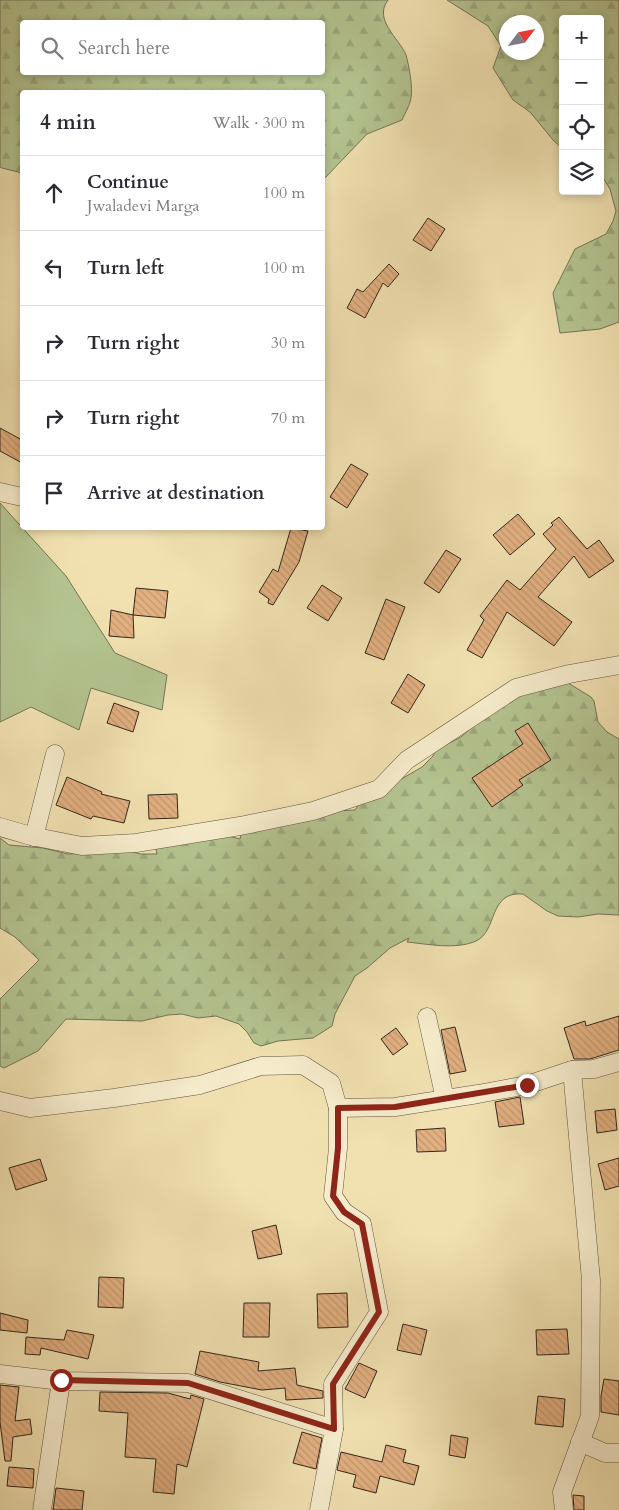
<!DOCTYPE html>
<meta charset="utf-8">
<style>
body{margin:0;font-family:Cardo,serif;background:#f2f2f3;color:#2b2b33}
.controls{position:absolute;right:15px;top:15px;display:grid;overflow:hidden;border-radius:5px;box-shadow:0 2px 8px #0003}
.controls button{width:45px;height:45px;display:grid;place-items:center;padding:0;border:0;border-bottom:1px solid #e1e1e2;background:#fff;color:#2b2b33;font:25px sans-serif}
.compass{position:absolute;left:499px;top:15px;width:45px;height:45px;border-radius:50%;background:#fff;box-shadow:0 2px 8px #0003;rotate:58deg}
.stop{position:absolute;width:15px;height:15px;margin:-11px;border:4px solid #8f2418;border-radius:50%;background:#fff}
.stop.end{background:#8f2418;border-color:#fff;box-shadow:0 1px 5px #0008}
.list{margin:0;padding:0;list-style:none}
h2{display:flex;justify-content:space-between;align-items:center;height:65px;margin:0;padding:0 20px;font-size:21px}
h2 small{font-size:16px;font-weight:400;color:#7c7c81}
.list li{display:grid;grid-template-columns:32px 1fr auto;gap:15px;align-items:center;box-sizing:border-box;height:75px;padding:0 20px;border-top:1px solid #e1e1e2}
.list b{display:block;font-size:19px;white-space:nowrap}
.list p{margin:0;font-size:16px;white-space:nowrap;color:#7c7c81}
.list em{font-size:16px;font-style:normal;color:#7c7c81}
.icon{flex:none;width:28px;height:28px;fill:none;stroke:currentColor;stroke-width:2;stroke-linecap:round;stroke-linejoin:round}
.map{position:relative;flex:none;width:619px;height:1510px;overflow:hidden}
.search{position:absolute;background:#fff;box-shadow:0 2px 8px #0003;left:20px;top:20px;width:305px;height:55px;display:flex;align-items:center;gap:12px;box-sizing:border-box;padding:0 18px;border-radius:5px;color:#7c7c81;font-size:19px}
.panel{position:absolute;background:#fff;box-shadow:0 2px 8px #0003;left:20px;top:90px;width:305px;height:440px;border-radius:5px}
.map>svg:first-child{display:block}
.grass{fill:#b4c490;stroke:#747556}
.forest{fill:url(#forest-firs);stroke:#747556;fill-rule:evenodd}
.building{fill:url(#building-back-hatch);stroke:#33261b}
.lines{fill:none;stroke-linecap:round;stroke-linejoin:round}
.minor-casing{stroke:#625540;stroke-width:19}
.minor{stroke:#f6eccc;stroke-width:18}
.route{stroke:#8f2418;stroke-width:6}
</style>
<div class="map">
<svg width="619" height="1510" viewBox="0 0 619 1510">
<defs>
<pattern id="forest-firs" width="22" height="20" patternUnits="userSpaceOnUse" patternTransform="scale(1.25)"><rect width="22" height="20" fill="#b4c490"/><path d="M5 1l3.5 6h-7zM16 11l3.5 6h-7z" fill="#9ba87c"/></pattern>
<pattern id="building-back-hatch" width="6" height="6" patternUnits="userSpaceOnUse" patternTransform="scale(1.25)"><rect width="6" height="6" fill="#e2b081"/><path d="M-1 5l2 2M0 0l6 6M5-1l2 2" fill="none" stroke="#c2976f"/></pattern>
</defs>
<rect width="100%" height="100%" fill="#f1e1b1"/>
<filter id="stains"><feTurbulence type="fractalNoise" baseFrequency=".004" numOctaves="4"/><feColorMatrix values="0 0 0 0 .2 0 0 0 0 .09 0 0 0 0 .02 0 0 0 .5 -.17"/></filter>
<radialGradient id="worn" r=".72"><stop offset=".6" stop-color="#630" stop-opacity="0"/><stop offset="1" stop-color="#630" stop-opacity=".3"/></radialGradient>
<path class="grass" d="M0,503l66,73 49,77 52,22 -5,35 -71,-22 -12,42 -48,-23 -31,15z"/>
<g class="forest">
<path d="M0,0h388c-15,20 11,38 18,55 3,10 7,33 5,43 -1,7 -6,15 -9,22l-35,14 -44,46 -1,-88h-300v81l-20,-5 -2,-1zM22,22h300v50h-300z"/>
<path d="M447,0h172v322l-19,7 -40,4 -7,-40 22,-44 31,-15 7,-13 3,-10 -6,-22 -10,-16v-154h-37v130l-10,-9 -23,-28 -17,-12 -20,-32 8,-22 -13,-20zM536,22v30h-30v-30z"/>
<path d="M568,683l23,14 3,4 4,21 9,10 12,7v176l-21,-1 -20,3 -20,-1 -11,-5 -24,-17c-35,-3 -25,37 -47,47 -20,9 -49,3 -69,1l2,-4 -19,10 -23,20 -12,8 -20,38 -3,12 -19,12 -35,3 -17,5 -7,-3 -7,-11 -8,-8 -23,-8 -18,2 -16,-4 -14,1 -26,6 -76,-2 -28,32 -34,17 -4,-2v-67l39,-39 -24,-23 -15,-9v-90l9,7 34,3 25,6 62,-3 10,3h17l-1,-4 3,-4 65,-11 16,4 1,-5 94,-23 20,-1 5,-7 62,-36 11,-11 3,-6 25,-13 44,-39z"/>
</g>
<g class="building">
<path d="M428,218l17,11 -14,22 -18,-11z"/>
<path d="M389,264l10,10 -11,13 -5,-4 -18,35 -18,-10 10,-19 6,3z"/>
<path d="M0,428l22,12v23l-22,-12z"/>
<path d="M351,464l17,10 -21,34 -17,-11z"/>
<path d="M518,514l17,20 -25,21 -17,-20z"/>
<path d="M559,517l28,32 12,-9 15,21 -25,17 -15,-22 -36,41 34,25 -18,24 -47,-34 -25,46 -15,-8 17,-30 -4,-4 27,-36 13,10 36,-41 -13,-15 10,-9 -2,-2z"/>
<path d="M291,528l17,3 -9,31 -26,43 -5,-2 1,-4 -10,-7 14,-23 5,3z"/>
<path d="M446,550l15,9 -22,34 -15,-10z"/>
<path d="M322,585l20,13 -14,23 -21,-13z"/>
<path d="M136,588l32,3 -3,27 -32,-3z"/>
<path d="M386,599l19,8 -21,53 -19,-7z"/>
<path d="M111,610l22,5 1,23 -25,-2z"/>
<path d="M408,674l17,11 -17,28 -17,-10z"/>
<path d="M114,703l25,9 -6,20 -26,-9z"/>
<path d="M528,723l23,37 -32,20 4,5 -31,22 -20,-29 51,-34 -8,-13z"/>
<path d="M67,777l35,15 -1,2 29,7 -6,22 -31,-7 -2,3 -35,-14z"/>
<path d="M177,794l1,24 -29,1 -1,-24z"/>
<path d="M619,1016v34l-29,9h-16l-10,-31 21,-7 1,5z"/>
<path d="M455,1027l11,44 -16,3 -9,-44z"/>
<path d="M396,1028l12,16 -15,11 -12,-16z"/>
<path d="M520,1097l4,27 -25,3 -4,-25z"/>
<path d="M615,1109l2,21 -20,3 -2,-22z"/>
<path d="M445,1128l1,23 -29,1 -1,-22z"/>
<path d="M619,1158v28l-14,4 -7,-26z"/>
<path d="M40,1159l7,21 -31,10 -7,-22z"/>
<path d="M276,1225l6,29 -24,5 -6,-28z"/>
<path d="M99,1277l25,1 -1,30 -25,-1z"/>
<path d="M347,1293l1,34 -30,1 -1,-34z"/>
<path d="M244,1303h26l-1,34h-26z"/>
<path d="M0,1313l28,7 -1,13 -27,-3z"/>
<path d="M403,1324l24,6 -6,25 -24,-5z"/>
<path d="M567,1329l2,25 -32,1 -1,-25z"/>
<path d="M67,1330l27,5 -6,24 -47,-11 -1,7 -15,-1 1,-17 38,3z"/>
<path d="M200,1351l59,11 -1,9 37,-3 2,17 26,6v7l-37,2 -1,-12 -23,2 -42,-8 -25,-8z"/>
<path d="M359,1363l18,8 -12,27 -20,-9z"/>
<path d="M604,1379l15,2v34l-18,-3v-16z"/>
<path d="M0,1385l19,2 -4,34 15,-2 2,15 -19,3 -2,24h-6l-5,-39z"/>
<path d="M100,1392l68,1 22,6 1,-4 13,4 -17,68 -10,-3 -3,30 -21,-2 3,-33 -31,-2 3,-44 -29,-2z"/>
<path d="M538,1396l27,3 -2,28 -28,-3z"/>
<path d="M302,1432l20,6 -6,31 -23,-6z"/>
<path d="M451,1435l17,3 -3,20 -16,-3z"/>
<path d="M386,1445l20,5 -3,12 16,4 -5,19 -34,-9 -4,17 -23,-6 3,-12 -19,-5 4,-18 41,10z"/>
<path d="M9,1467l25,2 -1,19 -26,-2z"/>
<path d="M56,1488l28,3 -2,19h-29z"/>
<path d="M573,1495l11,1v14h-10z"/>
</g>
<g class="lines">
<defs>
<g id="minor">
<path d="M0,492l22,5"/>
<path d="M0,827l31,9 51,10 54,-3 104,-17 73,-15 66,-22 28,-29 109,-72 53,-14 50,-9"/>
<path d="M34,837l21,-83"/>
<path d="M427,1017l18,82"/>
<path d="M0,1101l30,7 84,-10 86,-13 61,-19 42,-1 28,18 7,25 57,-1 83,-13 49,-9 45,-15 22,-1 25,-7"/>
<path d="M0,1374l61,7 127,2 146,46 -15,81"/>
<path d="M334,1429l-1,-45 46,-72 -17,-88 -18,-12 -11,-16 5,-48v-40"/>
<path d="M580,1442l25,11h14"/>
<path d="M42,1510l19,-129"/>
<path d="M564,1510l-2,-18 28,-76 1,-136 -19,-210"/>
</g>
</defs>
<use href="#minor" class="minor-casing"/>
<use href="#minor" class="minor"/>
</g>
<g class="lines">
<path class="route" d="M61,1380l127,3 146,46 -1,-45 46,-72 -17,-88 -18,-12 -11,-16 5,-48v-40l57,-1 132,-22"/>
</g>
<rect width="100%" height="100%" filter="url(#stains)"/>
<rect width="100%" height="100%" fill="url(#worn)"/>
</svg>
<div class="controls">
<button>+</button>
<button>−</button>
<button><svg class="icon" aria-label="locate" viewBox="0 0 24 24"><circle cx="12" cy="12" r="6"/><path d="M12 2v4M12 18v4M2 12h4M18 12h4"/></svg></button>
<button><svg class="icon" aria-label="layers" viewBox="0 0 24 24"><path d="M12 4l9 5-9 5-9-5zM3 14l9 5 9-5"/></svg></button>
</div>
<svg class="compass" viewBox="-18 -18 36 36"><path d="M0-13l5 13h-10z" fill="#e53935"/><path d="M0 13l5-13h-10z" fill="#7c7c81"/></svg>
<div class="stop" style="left:61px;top:1380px"></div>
<div class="stop end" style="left:527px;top:1085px"></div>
<div class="search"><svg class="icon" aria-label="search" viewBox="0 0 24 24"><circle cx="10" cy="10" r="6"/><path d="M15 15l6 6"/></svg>Search here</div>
<section class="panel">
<h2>4 min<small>Walk · 300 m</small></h2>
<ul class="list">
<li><svg class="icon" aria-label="ahead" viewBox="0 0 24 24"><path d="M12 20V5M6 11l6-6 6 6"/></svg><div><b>Continue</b><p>Jwaladevi Marga</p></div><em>100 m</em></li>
<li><svg class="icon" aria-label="left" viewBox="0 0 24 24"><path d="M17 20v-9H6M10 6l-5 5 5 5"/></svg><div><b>Turn left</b></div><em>100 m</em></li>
<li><svg class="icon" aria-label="right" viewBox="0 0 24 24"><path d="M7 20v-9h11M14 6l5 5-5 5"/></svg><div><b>Turn right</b></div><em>30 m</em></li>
<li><svg class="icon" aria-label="right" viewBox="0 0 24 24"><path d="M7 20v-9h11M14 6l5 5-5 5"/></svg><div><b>Turn right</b></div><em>70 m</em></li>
<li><svg class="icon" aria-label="arrive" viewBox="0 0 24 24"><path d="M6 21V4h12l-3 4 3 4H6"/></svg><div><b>Arrive at destination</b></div></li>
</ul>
</section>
</div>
